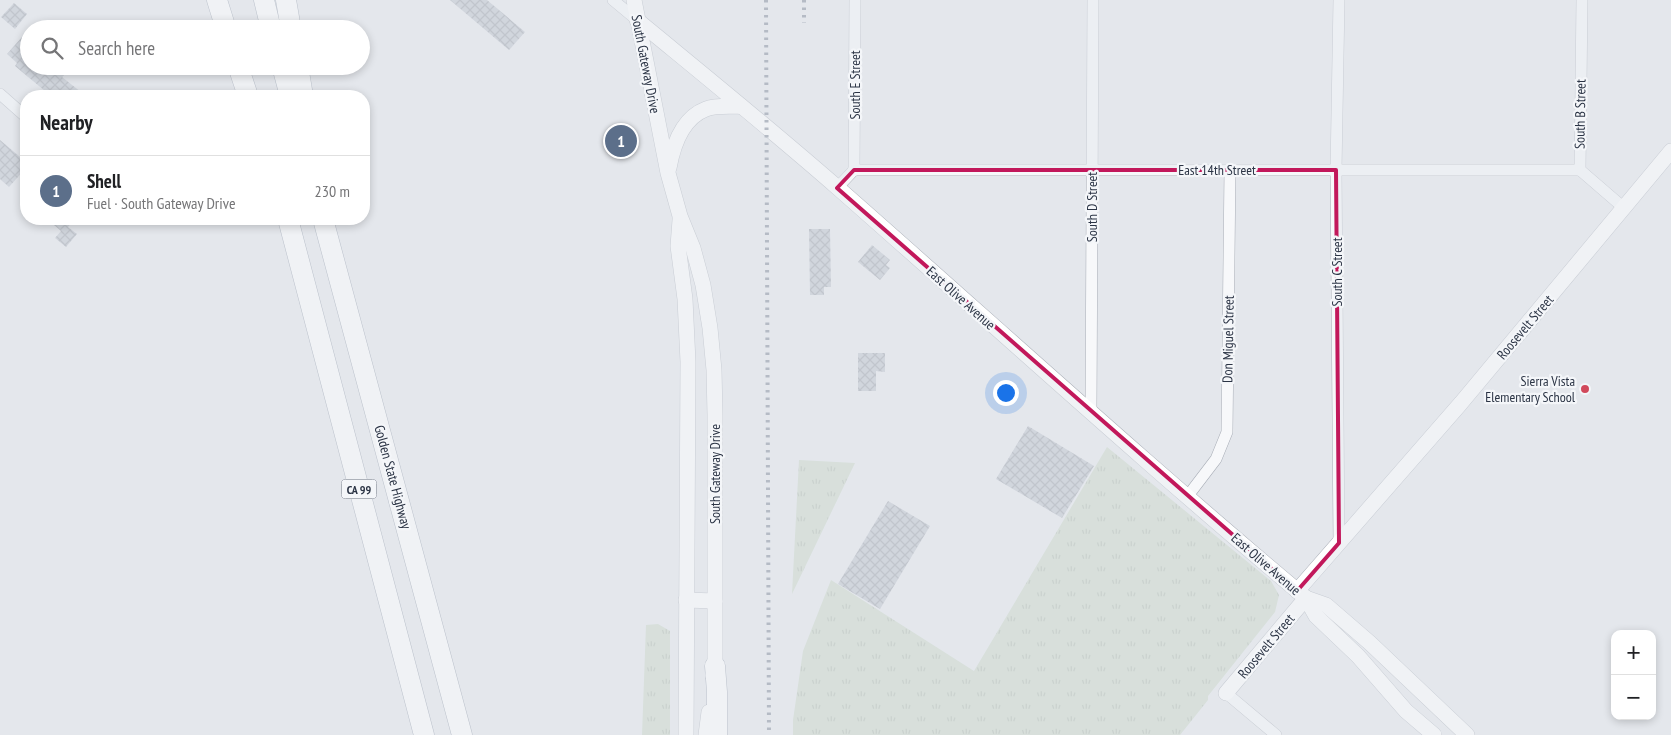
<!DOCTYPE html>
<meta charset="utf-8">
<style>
body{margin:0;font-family:"PT Sans Narrow",sans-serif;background:#f6f6f6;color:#202124}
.controls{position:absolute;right:15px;bottom:15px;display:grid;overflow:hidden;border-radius:10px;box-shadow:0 2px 8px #0003}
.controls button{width:45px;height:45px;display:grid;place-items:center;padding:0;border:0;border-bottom:1px solid #e0e0e0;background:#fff;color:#202124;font:25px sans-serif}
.you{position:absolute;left:1005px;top:392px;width:18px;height:18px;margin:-12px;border:4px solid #fff;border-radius:50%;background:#1a73e8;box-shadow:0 0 0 8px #1a73e833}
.badge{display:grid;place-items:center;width:32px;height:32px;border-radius:50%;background:#d1495b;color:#fff;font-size:16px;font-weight:700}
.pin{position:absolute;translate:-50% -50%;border:2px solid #fff;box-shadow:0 1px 5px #0006}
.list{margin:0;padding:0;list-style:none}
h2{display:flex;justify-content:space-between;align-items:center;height:65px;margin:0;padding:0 20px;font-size:21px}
h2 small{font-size:16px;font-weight:400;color:#757577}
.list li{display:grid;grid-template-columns:32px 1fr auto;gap:15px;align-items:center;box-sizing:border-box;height:70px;padding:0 20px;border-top:1px solid #e0e0e0}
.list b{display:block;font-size:19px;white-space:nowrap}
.list p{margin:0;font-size:16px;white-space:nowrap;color:#757577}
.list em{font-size:16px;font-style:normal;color:#757577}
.icon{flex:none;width:28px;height:28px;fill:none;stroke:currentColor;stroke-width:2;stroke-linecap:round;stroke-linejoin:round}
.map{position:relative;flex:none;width:1671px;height:735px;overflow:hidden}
.search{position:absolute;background:#fff;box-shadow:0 2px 8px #0003;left:20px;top:20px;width:350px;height:55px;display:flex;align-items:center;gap:12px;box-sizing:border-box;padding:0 18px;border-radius:28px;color:#757577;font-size:19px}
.panel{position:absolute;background:#fff;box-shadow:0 2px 8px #0003;left:20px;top:90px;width:350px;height:135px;border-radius:20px}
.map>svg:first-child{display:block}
.grass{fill:url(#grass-tufts)}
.building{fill:url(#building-cross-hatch)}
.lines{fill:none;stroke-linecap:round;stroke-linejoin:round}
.street-casing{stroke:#a9aeb7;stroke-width:12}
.secondary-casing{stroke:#a9aeb7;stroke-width:16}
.highway-casing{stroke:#8b94a3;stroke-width:21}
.street{stroke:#f7f8fa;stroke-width:11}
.secondary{stroke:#fff;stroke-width:15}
.highway{stroke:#fff;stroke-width:20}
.rail{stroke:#7d8696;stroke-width:4;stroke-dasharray:2.5 5;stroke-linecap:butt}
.marked{fill:none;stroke:#c2185b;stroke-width:4;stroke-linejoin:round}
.poi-dot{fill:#d1495b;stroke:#f4f6f9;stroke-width:2}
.labels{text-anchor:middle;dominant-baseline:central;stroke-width:4.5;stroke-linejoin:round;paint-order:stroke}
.shield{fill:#f4f6f9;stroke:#676e7b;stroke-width:1}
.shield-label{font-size:12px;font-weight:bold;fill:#2b3445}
.street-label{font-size:14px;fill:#2b3445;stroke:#f4f6f9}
.poi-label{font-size:14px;fill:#2b3445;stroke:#f4f6f9;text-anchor:end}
</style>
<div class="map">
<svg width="1671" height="735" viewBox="0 0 1671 735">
<defs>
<pattern id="grass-tufts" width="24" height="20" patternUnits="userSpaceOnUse" patternTransform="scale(1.25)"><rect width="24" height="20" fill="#c9d6c5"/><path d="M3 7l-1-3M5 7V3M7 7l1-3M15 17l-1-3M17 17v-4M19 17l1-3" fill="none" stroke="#adb8ab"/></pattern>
<pattern id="building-cross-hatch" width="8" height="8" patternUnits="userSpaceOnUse" patternTransform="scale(1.25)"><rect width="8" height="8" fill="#bbc0ca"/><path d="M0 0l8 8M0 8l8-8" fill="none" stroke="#989da6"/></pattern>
</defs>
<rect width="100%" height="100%" fill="#e4e7ec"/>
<g class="grass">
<path d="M1107,447l164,134 8,14 -4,17 -67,84v4l-28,35h-387v-15l10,-69 28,-71 143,91z"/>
<path d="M799,460l56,3 -63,131z"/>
<path d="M658,624l12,7v104h-28l4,-110z"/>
</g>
<g class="building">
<path d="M450,0h37l38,32 -16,18z"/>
<path d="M14,3l13,11 -12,15 -14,-12z"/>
<path d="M29,29v37h31l7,6 -5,5 24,19h-35l-36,-30 2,-3 -10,-9z"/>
<path d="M0,140l26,22v6l-17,19 -9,-8z"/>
<path d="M47,219h28l-7,8 9,7 -11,13 -11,-9 6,-7z"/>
<path d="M809,229h21l1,58h-7v8h-14z"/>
<path d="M872,245l18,15 -4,5 4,3 -10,12 -22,-18z"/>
<path d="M858,353h27v19l-9,-1v20h-18z"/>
<path d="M1028,426l66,40 -32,52 -66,-39z"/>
<path d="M888,501l42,25 -50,83 -42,-25z"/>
</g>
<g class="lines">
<defs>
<g id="street">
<path d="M613,0l24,20"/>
<path d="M1339,0l-3,170 3,373"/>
<path d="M1582,0l-2,170 44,38"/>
<path d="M0,94l26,23"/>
<path d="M854,170h726"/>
<path d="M854,170l1,-170"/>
<path d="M837,188l17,-18"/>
<path d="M1091,413l2,-413"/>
<path d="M1187,497l29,-38 11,-27 3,-262"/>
<path d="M1226,693l50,42"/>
</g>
<g id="secondary">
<path d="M634,0l34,173 12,43 13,32 10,37 7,43 4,42 1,45v251l-2,10"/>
<path d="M637,20c68,56 136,111 201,168 156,137 309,277 468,410l10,18 42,40 48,55 28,24"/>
<path d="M669,168c4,-22 13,-50 37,-59 10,-4 24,-2 35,-3"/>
<path d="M680,220l-2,26 7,53 3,63 -2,373"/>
<path d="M1297,591l164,-188 210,-252"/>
<path d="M1306,598l20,7 44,38 97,92"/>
<path d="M686,600l29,1"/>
<path d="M1226,693l80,-95"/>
<path d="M706,735l3,-23"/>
</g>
<g id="highway">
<path d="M217,0l9,29"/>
<path d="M264,0l7,29"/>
<path d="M286,0l5,29"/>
<path d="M238,66l10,30"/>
<path d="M282,66l8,30"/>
<path d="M298,66l5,30"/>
<path d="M288,219l136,516"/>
<path d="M323,219l139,516"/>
<path d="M715,666l2,26v43"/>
</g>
</defs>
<use href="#street" class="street-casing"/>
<use href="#secondary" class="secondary-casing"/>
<use href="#highway" class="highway-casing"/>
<use href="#street" class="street"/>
<use href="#secondary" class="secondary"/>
<use href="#highway" class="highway"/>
<g class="rail">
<path d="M766,0l3,735"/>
<path d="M804,0v23"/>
</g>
</g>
<path d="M0 0H1671V735H0ZM854,170h482l3,373 -42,48 -460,-403z" fill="#e4e7ec" fill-opacity=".55" fill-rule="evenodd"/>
<path class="marked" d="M854,170h482l3,373 -42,48 -460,-403z"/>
<circle class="poi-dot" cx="1585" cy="389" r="5"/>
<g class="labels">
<rect class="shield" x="341.5" y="479.5" width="35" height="19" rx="4"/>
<g class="shield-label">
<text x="359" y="489">CA 99</text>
</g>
<g class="street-label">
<text transform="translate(646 64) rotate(79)">South Gateway Drive</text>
<text transform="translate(855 85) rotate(-90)">South E Street</text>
<text transform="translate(1580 114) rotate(-89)">South B Street</text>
<text x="1217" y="170">East 14th Street</text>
<text transform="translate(1092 207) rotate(-90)">South D Street</text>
<text transform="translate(1337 272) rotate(-90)">South C Street</text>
<text transform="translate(961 298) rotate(42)">East Olive Avenue</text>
<text transform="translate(1525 327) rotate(-50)">Roosevelt Street</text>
<text transform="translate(1228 339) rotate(-89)">Don Miguel Street</text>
<text transform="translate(715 474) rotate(-90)">South Gateway Drive</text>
<text transform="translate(393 477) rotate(75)">Golden State Highway</text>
<text transform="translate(1266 564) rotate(41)">East Olive Avenue</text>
<text transform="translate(1266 646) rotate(-50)">Roosevelt Street</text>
</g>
<g class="poi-label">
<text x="1575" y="381">Sierra Vista<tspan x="1575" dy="16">Elementary School</tspan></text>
</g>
</g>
</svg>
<div class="controls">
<button>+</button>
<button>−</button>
</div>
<div class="you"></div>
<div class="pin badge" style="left:621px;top:141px;background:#5c6f8a">1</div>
<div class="search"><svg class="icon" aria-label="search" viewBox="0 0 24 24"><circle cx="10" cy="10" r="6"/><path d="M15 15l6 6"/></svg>Search here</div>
<section class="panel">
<h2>Nearby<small></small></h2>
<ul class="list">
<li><span class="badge" style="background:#5c6f8a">1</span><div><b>Shell</b><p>Fuel · South Gateway Drive</p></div><em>230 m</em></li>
</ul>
</section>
</div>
